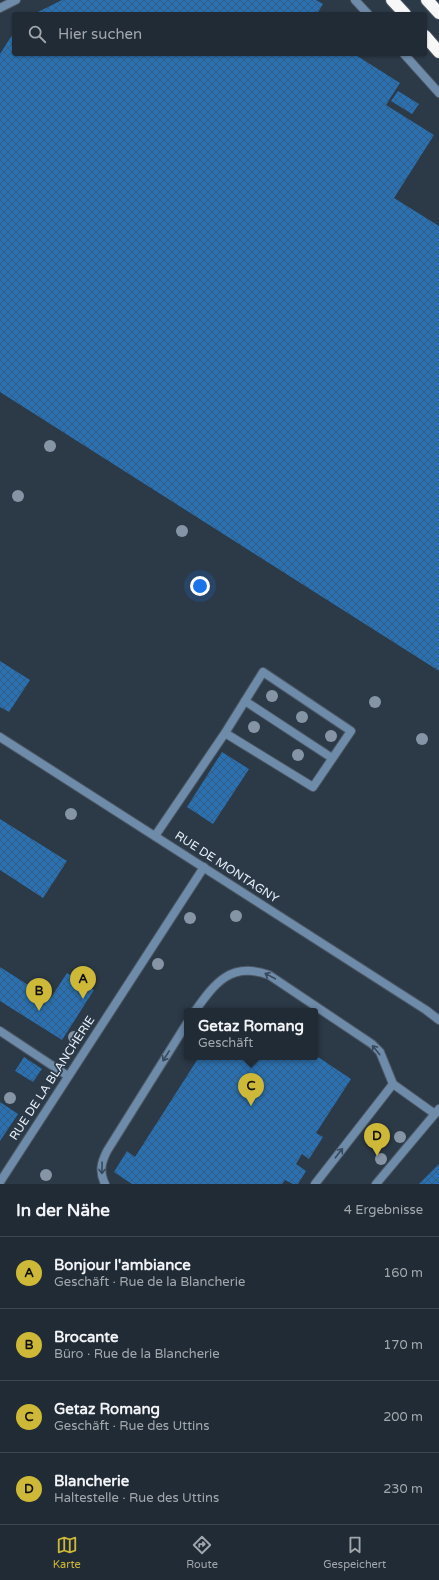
<!DOCTYPE html>
<html lang="de">
<meta charset="utf-8">
<style>
body{margin:0;font-family:"Varela Round",sans-serif;background:#2d3741;color:#f1f3f6}
.you{position:absolute;left:200px;top:586px;width:14px;height:14px;margin:-10px;border:3px solid #fff;border-radius:50%;background:#1a73e8;box-shadow:0 0 0 6px #1a73e833}
.badge{display:grid;place-items:center;width:26px;height:26px;border-radius:50%;background:#ceb837;color:#111;font-size:13px;font-weight:700}
.pin{position:absolute;translate:-50% -33px;filter:drop-shadow(0 1px 2px #0008)}
.pin::after{content:'';position:absolute;top:21px;width:14px;height:12px;background:inherit;clip-path:polygon(0 0,100% 0,50% 100%)}
.popup{position:absolute;left:184px;top:1008px;width:134px;height:52px;box-sizing:border-box;display:grid;place-content:center;border-radius:4px;background:#212b35;filter:drop-shadow(0 1px 3px #0005);font-size:13px;white-space:nowrap;color:#a2a7ad}
.popup b{font-size:15px;color:#f1f3f6}
.popup::after{content:'';position:absolute;left:50%;top:100%;margin-left:-8px;border:8px solid transparent;border-top-color:#212b35}
.list{margin:0;padding:0;list-style:none}
h2{display:flex;justify-content:space-between;align-items:center;height:52px;margin:0;padding:0 16px;font-size:17px}
h2 small{font-size:13px;font-weight:400;color:#a2a7ad}
.list li{display:grid;grid-template-columns:26px 1fr auto;gap:12px;align-items:center;box-sizing:border-box;height:72px;padding:0 16px;border-top:1px solid #3e4750}
.list b{display:block;font-size:15px;white-space:nowrap}
.list p{margin:0;font-size:13px;white-space:nowrap;color:#a2a7ad}
.list em{font-size:13px;font-style:normal;color:#a2a7ad}
.icon{flex:none;width:22px;height:22px;fill:none;stroke:currentColor;stroke-width:2;stroke-linecap:round;stroke-linejoin:round}
.map{position:relative;flex:none;width:439px;height:1184px;overflow:hidden}
.search{position:absolute;background:#212b35;box-shadow:0 1px 3px #0004;left:12px;right:12px;top:12px;height:44px;display:flex;align-items:center;gap:10px;box-sizing:border-box;padding:0 14px;border-radius:4px;color:#a2a7ad;font-size:15px}
.sheet{height:340px;background:#212b35}
nav{display:flex;justify-content:space-around;align-items:center;box-sizing:border-box;height:56px;border-top:1px solid #3e4750;background:#212b35;font-size:11px;color:#a2a7ad}
nav a{display:grid;justify-items:center;gap:2px}
nav .on{color:#ceb837}
.map>svg:first-child{display:block}
.building{fill:url(#building-cross-hatch)}
.lines{fill:none;stroke-linecap:round;stroke-linejoin:round}
.service-casing{stroke:#4a5663;stroke-width:10}
.minor-casing{stroke:#4a5663;stroke-width:10}
.motorway-casing{stroke:#4a5663;stroke-width:14}
.service{stroke:#6e8ba9;stroke-width:8}
.minor{stroke:#6e8ba9;stroke-width:8}
.motorway{stroke:#f7f7f7;stroke-width:12}
.tree{fill:#8695a5}
.oneway{stroke:#39495b}
.labels{text-anchor:middle;dominant-baseline:central;stroke-width:3.5;stroke-linejoin:round;paint-order:stroke}
.street-label{font-size:12px;fill:#e7f0f9;stroke:#2c3947}
</style>
<div class="map">
<svg width="439" height="1184" viewBox="0 0 439 1184">
<defs>
<pattern id="building-cross-hatch" width="8" height="8" patternUnits="userSpaceOnUse"><rect width="8" height="8" fill="#2971b2"/><path d="M0 0l8 8M0 8l8-8" fill="none" stroke="#375c7e"/></pattern>
</defs>
<rect width="100%" height="100%" fill="#2c3947"/>
<g class="building">
<path d="M62,0h254l7,4 -6,10h-283z"/>
<path d="M14,32v22h340l46,29 -14,22 48,30 -40,63 45,28v445l-439,-279v-338z"/>
<path d="M398,91l21,13 -7,10 -21,-13z"/>
<path d="M0,661l30,19 -21,32 -9,-5z"/>
<path d="M222,752l27,17 -36,55 -26,-17z"/>
<path d="M0,819l67,42 -24,37 -43,-28z"/>
<path d="M0,967l50,32 17,-26 27,17 -32,50 -62,-39z"/>
<path d="M315,1055l36,24 -35,54 7,4 -14,22 -7,-5 -6,10 10,7 -8,13h-5l-8,-4 -3,4h-150l-18,-12 13,-21 8,6 64,-100h116z"/>
<path d="M24,1057l18,12 -9,13 -18,-11z"/>
<path d="M0,1102l18,12 -18,27z"/>
<path d="M439,1164v20h-20z"/>
</g>
<g class="lines">
<defs>
<g id="service">
<path d="M355,0l13,14"/>
<path d="M0,8l16,-8"/>
<path d="M404,54l35,39"/>
<path d="M245,701l87,57"/>
<path d="M155,836l70,-103 38,-61 88,59 -38,56 -88,-54"/>
<path d="M195,1011c20,-28 36,-50 74,-36l103,69 8,8 13,32 42,30"/>
<path d="M0,1031l68,45"/>
<path d="M105,1184c-6,-13 -4,-21 2,-33l80,-128"/>
<path d="M315,1184l78,-100"/>
</g>
<g id="minor">
<path d="M0,737l426,273 13,10"/>
<path d="M0,1182l204,-315"/>
<path d="M376,1184l63,-75"/>
</g>
<g id="motorway">
<path d="M392,0l13,14"/>
<path d="M427,0l12,13"/>
<path d="M425,36l14,16"/>
</g>
</defs>
<use href="#service" class="service-casing"/>
<use href="#minor" class="minor-casing"/>
<use href="#motorway" class="motorway-casing"/>
<use href="#service" class="service"/>
<use href="#minor" class="minor"/>
<use href="#motorway" class="motorway"/>
</g>
<g class="tree">
<circle cx="50" cy="446" r="6"/>
<circle cx="18" cy="496" r="6"/>
<circle cx="182" cy="531" r="6"/>
<circle cx="272" cy="696" r="6"/>
<circle cx="375" cy="702" r="6"/>
<circle cx="302" cy="717" r="6"/>
<circle cx="254" cy="727" r="6"/>
<circle cx="331" cy="736" r="6"/>
<circle cx="422" cy="739" r="6"/>
<circle cx="298" cy="755" r="6"/>
<circle cx="71" cy="814" r="6"/>
<circle cx="236" cy="916" r="6"/>
<circle cx="190" cy="918" r="6"/>
<circle cx="158" cy="964" r="6"/>
<circle cx="74" cy="1037" r="6"/>
<circle cx="10" cy="1098" r="6"/>
<circle cx="400" cy="1137" r="6"/>
<circle cx="381" cy="1159" r="6"/>
<circle cx="46" cy="1175" r="6"/>
</g>
<defs><path id="oneway-shaft" d="M-6 0H5M1.5-3L5.5 0L1.5 3" fill="none" stroke-width="1.6" stroke-linecap="round" stroke-linejoin="round"/></defs>
<g class="oneway">
<use href="#oneway-shaft" transform="translate(270 976) rotate(-152)"/>
<use href="#oneway-shaft" transform="translate(376 1050) rotate(-129)"/>
<use href="#oneway-shaft" transform="translate(166 1056) rotate(122)"/>
<use href="#oneway-shaft" transform="translate(339 1153) rotate(-52)"/>
<use href="#oneway-shaft" transform="translate(102 1168) rotate(91)"/>
</g>
<g class="labels">
<g class="street-label">
<text transform="translate(227 867) rotate(33)">RUE DE MONTAGNY</text>
<text transform="translate(52 1078) rotate(-57)">RUE DE LA BLANCHERIE</text>
</g>
</g>
</svg>
<div class="you"></div>
<div class="pin badge" style="left:83px;top:999px">A</div>
<div class="pin badge" style="left:39px;top:1011px">B</div>
<div class="pin badge" style="left:251px;top:1106px">C</div>
<div class="popup"><b>Getaz Romang</b>Geschäft</div>
<div class="pin badge" style="left:377px;top:1156px">D</div>
<div class="search"><svg class="icon" aria-label="search" viewBox="0 0 24 24"><circle cx="10" cy="10" r="6"/><path d="M15 15l6 6"/></svg>Hier suchen</div>
</div>
<section class="sheet">
<h2>In der Nähe<small>4 Ergebnisse</small></h2>
<ul class="list">
<li><span class="badge">A</span><div><b>Bonjour l'ambiance</b><p>Geschäft · Rue de la Blancherie</p></div><em>160 m</em></li>
<li><span class="badge">B</span><div><b>Brocante</b><p>Büro · Rue de la Blancherie</p></div><em>170 m</em></li>
<li><span class="badge">C</span><div><b>Getaz Romang</b><p>Geschäft · Rue des Uttins</p></div><em>200 m</em></li>
<li><span class="badge">D</span><div><b>Blancherie</b><p>Haltestelle · Rue des Uttins</p></div><em>230 m</em></li>
</ul>
</section>
<nav>
<a class="on"><svg class="icon" aria-label="map" viewBox="0 0 24 24"><path d="M3 6l6-2 6 2 6-2v14l-6 2-6-2-6 2zM9 4v14M15 6v14"/></svg>Karte</a>
<a><svg class="icon" aria-label="directions" viewBox="0 0 24 24"><path d="M12 3l9 9-9 9-9-9zM9 14v-3h6M13 9l2 2-2 2"/></svg>Route</a>
<a><svg class="icon" aria-label="saved" viewBox="0 0 24 24"><path d="M7 4h10v16l-5-4-5 4z"/></svg>Gespeichert</a>
</nav>
